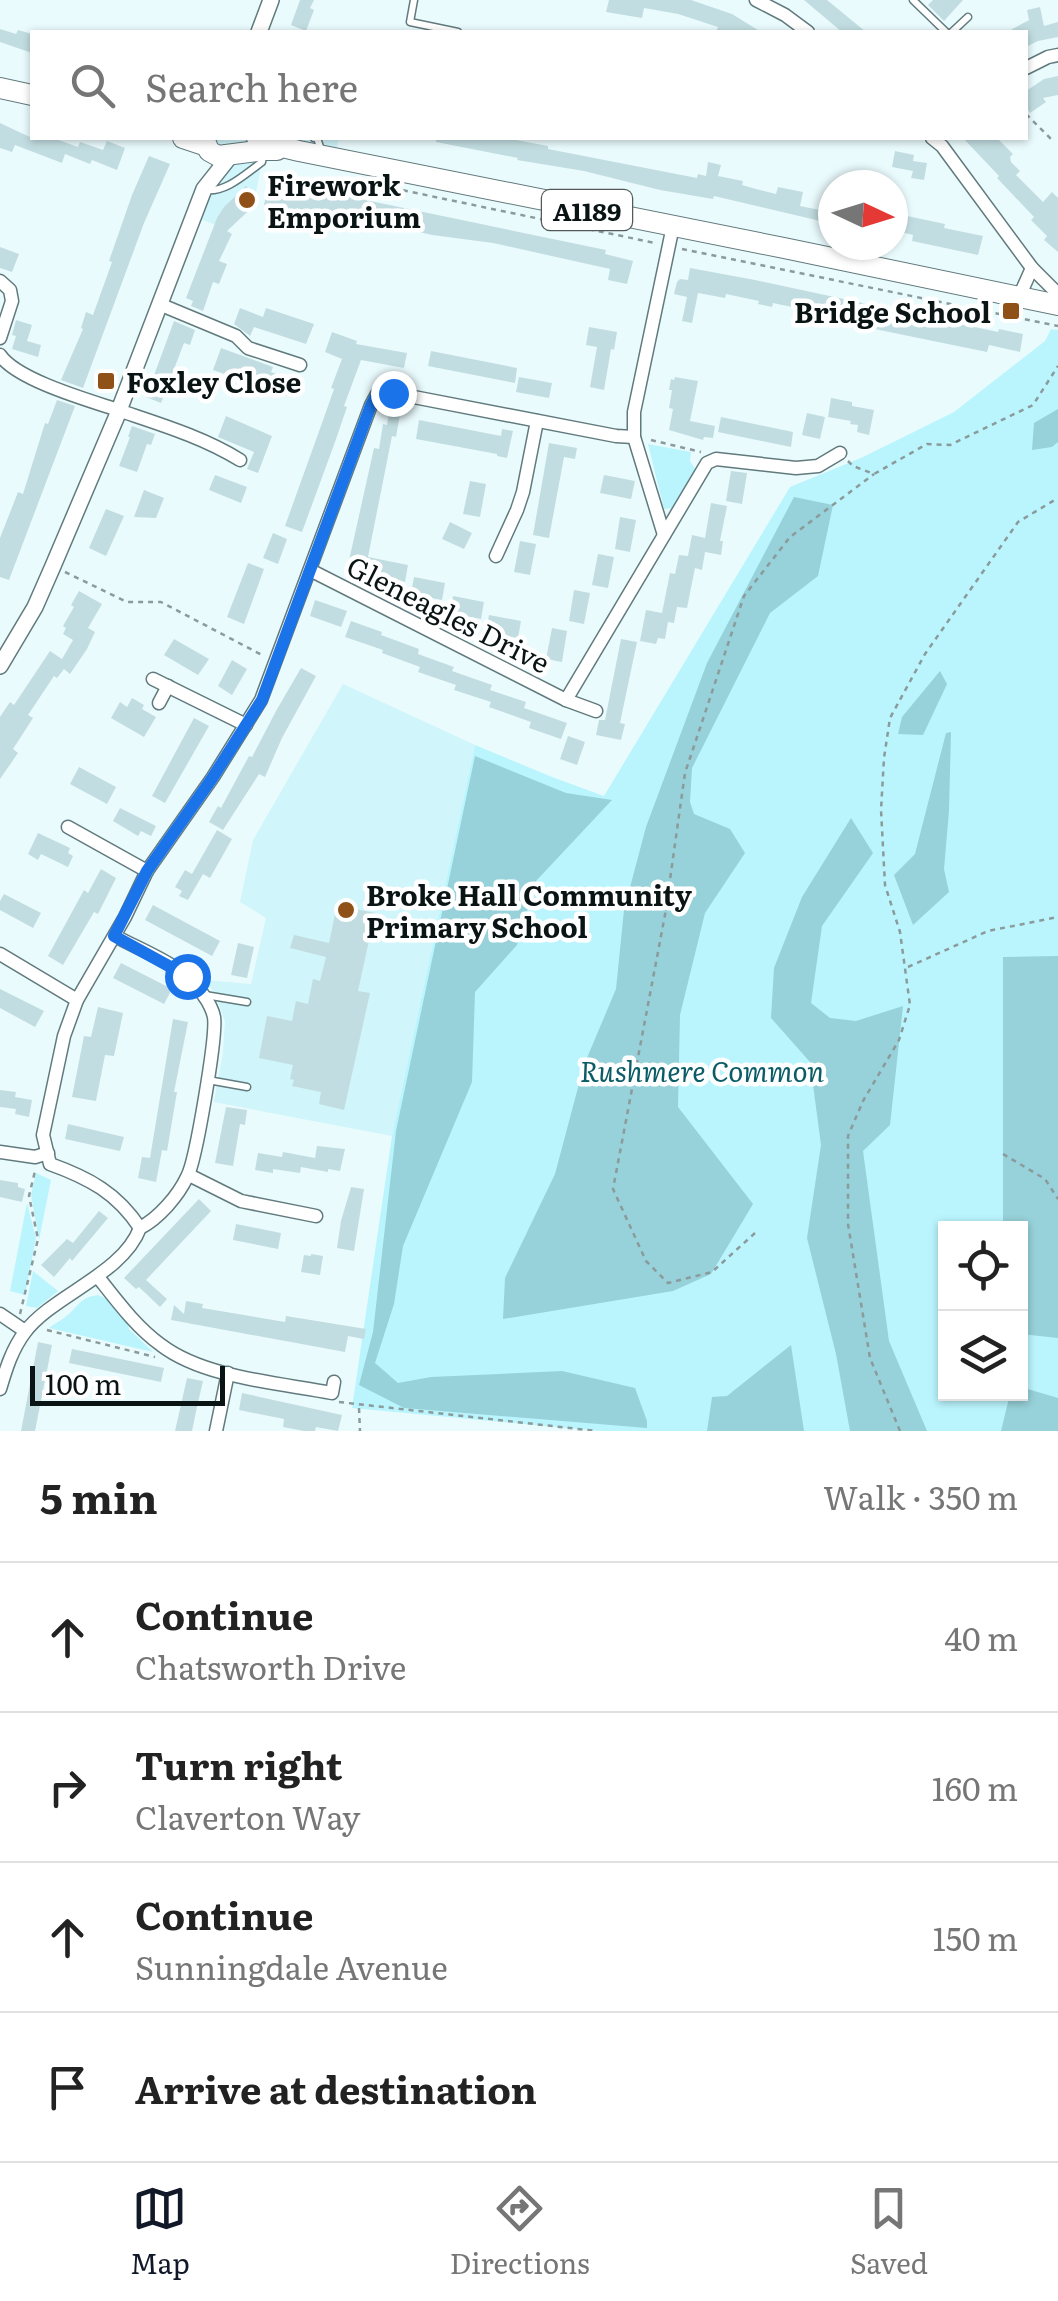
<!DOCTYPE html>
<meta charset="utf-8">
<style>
body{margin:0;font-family:Literata,serif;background:#f6f6f6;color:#222}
.controls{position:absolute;right:30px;bottom:30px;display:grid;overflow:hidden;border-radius:0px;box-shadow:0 2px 8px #0004}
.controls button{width:90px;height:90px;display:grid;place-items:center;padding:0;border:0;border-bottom:2px solid #e0e0e0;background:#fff;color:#222;font:50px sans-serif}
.compass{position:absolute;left:818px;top:170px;width:90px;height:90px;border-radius:50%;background:#fff;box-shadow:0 2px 8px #0004;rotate:94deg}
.scale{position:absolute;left:30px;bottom:25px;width:195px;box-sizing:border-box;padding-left:10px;border:5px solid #0a1415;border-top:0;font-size:28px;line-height:35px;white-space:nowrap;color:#0a1415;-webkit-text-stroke:8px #fff;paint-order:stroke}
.stop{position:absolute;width:30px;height:30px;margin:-22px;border:8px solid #1a73e8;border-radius:50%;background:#fff}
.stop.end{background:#1a73e8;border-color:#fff;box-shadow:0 2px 10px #0008}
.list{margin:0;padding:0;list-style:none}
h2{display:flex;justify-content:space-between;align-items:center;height:130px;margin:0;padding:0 40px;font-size:42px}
h2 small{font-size:32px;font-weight:400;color:#767676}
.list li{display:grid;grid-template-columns:65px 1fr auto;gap:30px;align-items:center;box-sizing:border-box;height:150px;padding:0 40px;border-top:2px solid #e0e0e0}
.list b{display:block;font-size:38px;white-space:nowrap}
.list p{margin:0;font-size:32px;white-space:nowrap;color:#767676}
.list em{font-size:32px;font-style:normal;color:#767676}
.icon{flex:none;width:55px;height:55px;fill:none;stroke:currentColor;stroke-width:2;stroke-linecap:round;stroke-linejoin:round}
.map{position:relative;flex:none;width:1058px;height:1431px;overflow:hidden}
.search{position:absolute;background:#fff;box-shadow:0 2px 8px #0004;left:30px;right:30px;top:30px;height:110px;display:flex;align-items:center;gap:25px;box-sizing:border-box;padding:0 35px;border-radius:0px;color:#767676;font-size:38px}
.sheet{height:730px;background:#fff}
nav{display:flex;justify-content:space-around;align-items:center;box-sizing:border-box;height:140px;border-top:2px solid #e0e0e0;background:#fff;font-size:28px;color:#767676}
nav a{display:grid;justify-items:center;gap:5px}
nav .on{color:#111827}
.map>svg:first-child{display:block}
.built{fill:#d0f5fa}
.green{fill:#baf5fe;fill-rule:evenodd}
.forest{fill:#97d1d9}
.building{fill:#c2dde1}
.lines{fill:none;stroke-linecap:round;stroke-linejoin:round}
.service-casing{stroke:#617a7d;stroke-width:9}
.minor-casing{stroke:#617a7d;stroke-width:15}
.tertiary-casing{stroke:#617a7d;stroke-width:18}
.primary-casing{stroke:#617a7d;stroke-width:22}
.path{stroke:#8b9a9b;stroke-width:2.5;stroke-dasharray:5 5;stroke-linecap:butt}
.service{stroke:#fff;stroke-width:6}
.minor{stroke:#fff;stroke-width:12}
.tertiary{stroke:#fff;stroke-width:15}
.primary{stroke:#fff;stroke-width:20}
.route{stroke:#1a73e8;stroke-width:12}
.poi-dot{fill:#905118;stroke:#fff;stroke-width:4}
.labels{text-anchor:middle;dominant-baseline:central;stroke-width:9;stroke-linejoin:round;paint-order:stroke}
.shield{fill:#fff;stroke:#545a5b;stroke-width:2.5}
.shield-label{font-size:25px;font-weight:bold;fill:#0a1415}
.poi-label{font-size:28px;font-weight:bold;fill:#0a1415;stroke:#fff;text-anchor:start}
.street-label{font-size:28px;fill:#0a1415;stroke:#fff}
.park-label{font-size:28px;font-style:italic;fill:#0a5c66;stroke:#fff}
</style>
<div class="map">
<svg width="1058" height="1431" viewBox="0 0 1058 1431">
<rect width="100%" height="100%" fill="#eafbfd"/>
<g class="built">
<path d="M188,138h151l-4,20 -71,-8 -11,58 -30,20 -30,-12 25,-60z"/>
<path d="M343,684l132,61 -83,391 -178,-34 9,-50 2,-30 -9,-27 -12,-15 47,4 15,-66 -26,-16 13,-62z"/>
</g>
<g class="green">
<path d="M1051,329l7,1v1101h-458l-248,-23 40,-272 83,-391 77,32 52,19 186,-309 73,-30 91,-45 91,-71zM946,1228h74v166h-74z"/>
<path d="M648,444l43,8 -1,9 7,11 -22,36 -11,1z"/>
<path d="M36,1173l15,7 -12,60 -8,-45z"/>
<path d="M27,1203l9,35 -11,57 -15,-4z"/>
<path d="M33,1271l25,20 -21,17 -11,-2z"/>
<path d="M98,1295l12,5 18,21 1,8 24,23 -104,-24c7,-5 16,-10 22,-16 10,-10 12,-15 27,-17z"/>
</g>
<g class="forest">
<path d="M1058,409v33l-6,5 -20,3 2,-27z"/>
<path d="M794,497l39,8 -15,71 -48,37 -78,155 -2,34 4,12 36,15 15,24 -40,60 -25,102 -2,92 75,97 -42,70 -38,17 -170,28 2,-41 50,-104 29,-109 32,-76 8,-79 22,-83 61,-164z"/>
<path d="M940,671l7,13 -24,51 -25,-1 4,-17z"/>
<path d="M951,732l-2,79 -5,58 5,23 -36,33 -19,-50 21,-21 31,-121z"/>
<path d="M475,756l91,37 46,7 -76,81 -19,64 -42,47 -3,90 -69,164 -9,58 -19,59 23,20 33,-6 131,-6 73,17 12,33v7l-243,-20 -45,-23 14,-53 23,-201z"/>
<path d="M851,818l22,35 -51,73 -11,77 19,15 26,3 47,-15 -13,119 -27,26 26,190 38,90h-77l-14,-77 -29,-116 14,-93 -11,-83 -39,-44 3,-50 28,-71z"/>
<path d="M1058,956v382l-37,-4 -1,-106h-17v-271z"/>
<path d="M791,1345l13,86h-97l5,-34 15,-1z"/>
<path d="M1021,1387l37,11v33h-57l9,-37h10z"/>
</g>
<g class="building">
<path d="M300,0h14l-4,8 4,2 -8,21 -15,-6z"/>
<path d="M609,0h82l41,14 29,18h-45l2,-5 -40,-13 -34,-6 -2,10 -36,-6z"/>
<path d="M804,0h23l39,32h-24z"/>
<path d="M933,0h30l-19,21 -16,-16z"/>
<path d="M1040,7l4,19 14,-4v15l-20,4 -12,6v-15h-19l22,-12 -2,-10z"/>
<path d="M0,29l16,5 2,-4 14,4v19l-32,-11z"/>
<path d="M1058,76v19l-15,3 3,4 -16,11 -4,-7v-15l18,-12z"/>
<path d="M0,123l32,15h21l25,9 2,-5 23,8 4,-9 18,7 -8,22 -25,-10 -2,4 -25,-10 -3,9 -47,-18 -3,7 -12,-4z"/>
<path d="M436,138h69l43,8v3l149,29 1,-4 8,2 2,-14 13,3 -3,11 25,5 -1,4 14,4 20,5 2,-7 25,5 -3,14 20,4 2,-10 11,2v22l-119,-28 -1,3 -53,-9 -76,-19 -67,-11 1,-2 -82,-16z"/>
<path d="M963,138h34l16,16 -3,3 1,5 9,9 -4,4 27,27 9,-10 6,6v54l-14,-12 3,-4 -16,-16 3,-3 -37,-39 2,-2z"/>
<path d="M895,151l19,4 -1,6 14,2 -3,17 -13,-2 2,-7 -21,-4z"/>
<path d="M149,156l21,8 -26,59 -61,165 -22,-8 22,-51 -2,-1 5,-16 7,3 19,-53 -3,-1 23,-66z"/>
<path d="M269,180l337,70 -1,4 28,7 -6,23 -19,-4 2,-11 -117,-26 -61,-8 -56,-13 -2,8 -57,-17 -53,-8z"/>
<path d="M246,186l13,15 -32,30 5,3 -13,27 8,3 -8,20 -6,-2 -10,29 -12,-5 2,-5 -7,-3 31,-80 7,-11z"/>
<path d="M893,213l52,11 -1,4 39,8 -5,19 -66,-14 1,-6 -20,-5z"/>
<path d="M0,247l19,7 -7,18 -12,-4z"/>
<path d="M690,268l65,12 243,52 1,-3 24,5 -3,18 -31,-7 -2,7 -137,-28 1,-4 -32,-6 -2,11 -13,-2 2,-13 -33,-7 -1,4 -14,-3 1,-3 -33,-7 -1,4 -27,-5 -6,30 -10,-2 5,-24 -13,-3 3,-12 3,-3 8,1z"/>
<path d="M240,308l23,9 3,-9 48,16 -8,20 -52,-17 -4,9 -16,-12z"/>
<path d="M16,320l16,5 -5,16 14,4 -3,12 -26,-8 4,-13 -4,-1z"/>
<path d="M174,321l21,9 -5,15 -6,-2 -23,60 -15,-6z"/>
<path d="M589,327l28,5 -3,18 -3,-1 -7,41 -14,-3 7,-40 -11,-2z"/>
<path d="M332,332l25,9 -1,3 51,9 -3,15 -43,-8 -17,46 3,1 -12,35 -33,90 -17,-6 37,-103 12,-34 -3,-1 11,-29 -17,-7z"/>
<path d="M221,348l52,19 -2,5 22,8 -6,16 -74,-26z"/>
<path d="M431,351l86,17 -2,15 -87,-17z"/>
<path d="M519,377l33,6 -3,15 -33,-6z"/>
<path d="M675,377l23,4 -8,40 25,5 -2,12 -9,-1 -1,3 -34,-10 4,-21 -4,-1 3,-18h-3l2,-11 3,1z"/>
<path d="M831,398l21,4v4l22,4 -5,25 -12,-3 1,-7 -8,-1 1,-3 -23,-4z"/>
<path d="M57,400l18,6 -66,174 -9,-3v-39l18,-46 5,2 22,-71 3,1z"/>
<path d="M390,407l11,2 -5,28 -4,-1 -24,121 40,8 -3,17 -32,-6 2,-6 -27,-5 26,-117 5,1 4,-25 4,1z"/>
<path d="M807,413l18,4 -5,22 -18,-4z"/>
<path d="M226,416l46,20 -14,37 -11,-4 7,-17 -36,-15z"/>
<path d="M721,417l72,15 -2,15 -73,-15z"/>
<path d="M419,420l82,16 1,-7 11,2 -6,27 -10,-2v-2l-81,-15z"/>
<path d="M132,426l23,8 -4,11 -4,-1 -10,28 -18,-6 11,-29h-2z"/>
<path d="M549,443l28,5 -2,11 -11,-2 -15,81 -16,-3z"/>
<path d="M731,471l16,2 -5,31 -16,-3z"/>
<path d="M215,475l32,12 -6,16 -32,-13z"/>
<path d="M604,475l31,6 -4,18 -31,-6z"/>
<path d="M470,481l16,3 -6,33 -17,-3z"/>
<path d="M144,490l20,8 -8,20 -22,-1z"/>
<path d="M711,503l16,3 -7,35h3l-2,14 -16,-3 -3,18 -7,-2 -8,40 -10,-1 -3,16 -6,-1 -3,17 -7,-1 -2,6 -16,-3 6,-31 16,3 8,-40 5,1 4,-19 9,1 4,-21 13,3z"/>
<path d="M106,509l18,7 -18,40 -17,-8z"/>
<path d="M620,517l16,3 -6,32 -15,-3z"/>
<path d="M450,522l22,11 -8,16 -22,-10z"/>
<path d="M273,533l14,6 -9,25 -15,-6z"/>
<path d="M520,541l16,3 -6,31 -16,-3z"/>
<path d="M598,554l16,3 -6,31 -16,-3z"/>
<path d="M248,563l16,6 -20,55 -17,-7z"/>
<path d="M414,577l31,6 -3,17 -31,-6z"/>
<path d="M574,590l16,3 -6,31 -15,-3z"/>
<path d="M79,591l23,13 -14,24 7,4 -8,17 -17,25 -6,-5 -7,9 -3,-2 -26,39 5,3 -20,31 5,4 -18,26v-62l10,-15 4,3 36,-54 12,8 11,-19 -10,-6 3,-6 -3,-2 11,-19 -3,-2z"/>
<path d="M453,596l31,6 -3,17 -31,-6z"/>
<path d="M315,600l32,11 -6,16 -31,-11z"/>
<path d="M489,615l32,6 -3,17 -32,-6z"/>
<path d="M351,621l31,11 -1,3 38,14 -1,5 36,13 -2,4 40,14 -2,5 36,12 -2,6 43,15 -6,16 -32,-11 2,-6 -42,-15 2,-5 -37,-12 2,-5 -38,-13 2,-5 -38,-14 1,-3 -38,-13z"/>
<path d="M552,628l15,3 -5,31 -16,-3z"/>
<path d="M174,639l35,20 -11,16 -34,-20z"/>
<path d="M621,639l16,3 -17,81 5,1 -4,16 -25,-5 3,-15h6z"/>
<path d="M232,660l15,9 -15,26 -14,-9z"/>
<path d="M301,668l15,8 -34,62 -17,39 -6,-3 -36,56 -14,-8 9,-16 3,2 28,-52 3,1 24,-46z"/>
<path d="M132,698l12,7 -2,4 14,8 -12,20 -33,-19 9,-16 7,5z"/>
<path d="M194,718l15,8 -44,77 -13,-7z"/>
<path d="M568,736l17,6 -8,23 -17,-6z"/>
<path d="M79,767l37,20 -9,17 -37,-20z"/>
<path d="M120,808l36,18 -5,10 -10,-5 -3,5 -25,-15z"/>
<path d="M217,830l15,9 -22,39 -7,-4 -15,26 -9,-4 3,-5 -7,-4 10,-17 7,4z"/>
<path d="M38,833l32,15 -2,5 5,3 -5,11 -27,-13 -3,6 -10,-6z"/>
<path d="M101,869l15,9 -18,36 -4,-2 -31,53 -15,-9 36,-66 4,3z"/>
<path d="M4,894l37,19 -8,15 -33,-18v-9z"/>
<path d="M153,905l67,36 -8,15 -67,-36z"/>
<path d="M337,905l38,8 -17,78 12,2 -26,117 -25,-6 2,-12 -29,-6 2,-6 -4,-1 3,-14 -34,-7 8,-42 25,5 4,-20 12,3 5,-25 7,2 6,-24 -36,-9 4,-13 35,8z"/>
<path d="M238,943l16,4 -7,31 -16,-3z"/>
<path d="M121,963l51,26 -8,15 -51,-26z"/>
<path d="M0,989l44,22 -9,16 -35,-19z"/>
<path d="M98,1007l25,6 -9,43 -9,-1 -9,46 -24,-4 12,-61 7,1z"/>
<path d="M173,1019l15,3 -14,70h3l-10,59 -5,-1 -6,32 -18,-4 4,-21 8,1z"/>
<path d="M0,1090l16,2 -1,5 17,3 -3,17 -14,-3 1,-5 -16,-2z"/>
<path d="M226,1107l21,3 -2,15 -5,-1 -7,42 -18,-3z"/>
<path d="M68,1124l56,13 -4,14 -55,-12z"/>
<path d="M317,1146l28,3 -5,22 -12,-2v3l-27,-5 -1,6 -27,-4v4l-18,-3 3,-17 24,4 1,-5 32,6z"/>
<path d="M0,1180l18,3v4l7,2 -3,13 -22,-5z"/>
<path d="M351,1187l13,2 -10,62 -17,-3 4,-27z"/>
<path d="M199,1199l12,12 -65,69 21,19 -7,8 -21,-20 -3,2 -12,-11z"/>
<path d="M99,1211l9,7 -36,43 -2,-3 -16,19 -13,-12 26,-26 6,4z"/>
<path d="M236,1224l45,9 -3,16 -45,-9z"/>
<path d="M311,1254l12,2 -3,19 -19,-3 3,-17 7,1z"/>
<path d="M186,1301l17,3 -1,4 83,14 1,-6 80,13 -2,10 -16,-3 -3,16 -174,-32 3,-15 10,9z"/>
<path d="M38,1342l14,3 -17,86h-14z"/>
<path d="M72,1349l92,19 -3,14 -92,-19z"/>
<path d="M187,1378l16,3 -6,26 -5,24h-17z"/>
<path d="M242,1393l100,22 -4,16 -22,-4 -1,4h-11l-21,-4 1,-8 -45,-9z"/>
</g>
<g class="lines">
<defs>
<g id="service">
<path d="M414,0l-4,22 48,10"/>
<path d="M913,0l33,32"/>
<path d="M952,32l16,-15"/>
<path d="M314,138h3l5,15"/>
<path d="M205,190c21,3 40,-16 57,-28l1,-6"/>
<path d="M205,995l42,7"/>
<path d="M208,1080l39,7"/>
</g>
<g id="minor">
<path d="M756,0l29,15 23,17"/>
<path d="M1026,68l22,-11 10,-2"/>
<path d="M932,138l10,8 90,122 26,26"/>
<path d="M0,281l10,9 2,11 -12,37"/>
<path d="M1019,297l13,-29"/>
<path d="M159,304l77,32 12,12 52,17"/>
<path d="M0,355c17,25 88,45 118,55 41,14 85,27 122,50"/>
<path d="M664,535l-30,-98v-25l39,-186"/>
<path d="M496,556l21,-46 6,-18 14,-71"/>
<path d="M310,570l256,130 30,11"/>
<path d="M153,679l93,46"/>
<path d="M566,700l141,-237 9,-4 80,9 22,-2 22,-13"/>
<path d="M159,703l9,-17"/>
<path d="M68,827l79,44"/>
<path d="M0,954l77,46"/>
<path d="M0,1152l35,5 13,-4"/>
<path d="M189,1175l52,26 75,15"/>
<path d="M140,1228c-23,-35 -51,-50 -90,-64l-7,-29 21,-99 13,-36 48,-83 22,-46 66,-94 48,-77 110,-295 6,-11 16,-1 223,43 18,1"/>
<path d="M98,1277c19,24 38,50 63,68 43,33 119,38 171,48l2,-11"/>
<path d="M0,1314l25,17"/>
<path d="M0,1389c6,-20 12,-40 25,-57 28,-37 98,-58 115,-104 19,-10 38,-32 47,-51 9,-16 30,-142 27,-160 -1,-6 -6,-16 -10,-21 -18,-30 -60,-44 -89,-60"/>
<path d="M216,1431l12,-58"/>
</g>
<g id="tertiary">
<path d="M259,32l12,-32"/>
<path d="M0,666l35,-59 18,-41 63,-148 88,-229 27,-34"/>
</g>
<g id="primary">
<path d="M0,88l32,7"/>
<path d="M183,138l24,8"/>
<path d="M204,138l5,13 9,5 46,-6h13"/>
<path d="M257,138l9,5 33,8 485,97 274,57"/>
</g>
</defs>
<use href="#service" class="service-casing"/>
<use href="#minor" class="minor-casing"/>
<use href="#tertiary" class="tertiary-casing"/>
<use href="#primary" class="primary-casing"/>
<g class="path">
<path d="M1026,114l28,28"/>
<path d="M354,180l301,63"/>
<path d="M682,249l376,77"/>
<path d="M651,440l50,12"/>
<path d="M848,461l5,5 21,8 53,-30 23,1 83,-40 25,-39"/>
<path d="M65,572l62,30h34l101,53"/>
<path d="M908,967l80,-36 70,-14"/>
<path d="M1003,1154l42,25 13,20"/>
<path d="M755,1233l-43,39 -44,11 -22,-22 -33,-72 52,-274 20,-142 59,-177 46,-59 84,-63"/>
<path d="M20,1314l18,-75 -9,-43 6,-25"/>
<path d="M47,1330l108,27"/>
<path d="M339,1402l257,29"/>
<path d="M359,1408l1,23"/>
<path d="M900,1431l-30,-73 -22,-134v-88l15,-35 36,-61 11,-35 -10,-73 -15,-47 -4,-75 3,-52 6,-40 35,-64 93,-132 40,-24"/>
</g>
<use href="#service" class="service"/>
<use href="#minor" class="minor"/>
<use href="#tertiary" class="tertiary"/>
<use href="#primary" class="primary"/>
</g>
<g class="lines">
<path class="route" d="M187,976l-73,-40 33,-65 66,-94 49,-77 109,-295 6,-11 16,-1"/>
</g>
<g class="poi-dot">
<circle cx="247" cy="200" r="10"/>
<rect x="1001" y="301" width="20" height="20" rx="5"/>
<rect x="96" y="371" width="20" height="20" rx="5"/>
<circle cx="346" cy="910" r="10"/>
</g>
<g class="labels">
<rect class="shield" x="542" y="190" width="90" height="40" rx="8"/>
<g class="shield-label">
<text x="587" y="210">A1189</text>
</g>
<g class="poi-label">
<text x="267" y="184">Firework<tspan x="267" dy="32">Emporium</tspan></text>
<text x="991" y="311" text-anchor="end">Bridge School</text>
<text x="126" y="381">Foxley Close</text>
<text x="366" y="894">Broke Hall Community<tspan x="366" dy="32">Primary School</tspan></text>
</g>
<g class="street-label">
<text transform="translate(449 613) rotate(27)">Gleneagles Drive</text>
</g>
<g class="park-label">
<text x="702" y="1070">Rushmere Common</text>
</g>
</g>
</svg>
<div class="controls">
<button><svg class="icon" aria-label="locate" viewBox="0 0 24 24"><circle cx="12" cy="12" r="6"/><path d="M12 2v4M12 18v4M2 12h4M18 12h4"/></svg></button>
<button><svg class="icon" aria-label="layers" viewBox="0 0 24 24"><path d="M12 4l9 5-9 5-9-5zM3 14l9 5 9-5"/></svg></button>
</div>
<svg class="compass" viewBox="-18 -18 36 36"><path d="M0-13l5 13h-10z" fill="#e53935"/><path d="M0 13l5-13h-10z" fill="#767676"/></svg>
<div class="scale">100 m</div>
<div class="stop" style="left:187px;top:976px"></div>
<div class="stop end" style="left:393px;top:393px"></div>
<div class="search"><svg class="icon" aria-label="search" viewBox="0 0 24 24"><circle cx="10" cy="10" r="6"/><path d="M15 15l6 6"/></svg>Search here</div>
</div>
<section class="sheet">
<h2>5 min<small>Walk · 350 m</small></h2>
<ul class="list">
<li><svg class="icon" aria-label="ahead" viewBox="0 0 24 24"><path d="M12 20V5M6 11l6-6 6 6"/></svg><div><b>Continue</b><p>Chatsworth Drive</p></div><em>40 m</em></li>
<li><svg class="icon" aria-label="right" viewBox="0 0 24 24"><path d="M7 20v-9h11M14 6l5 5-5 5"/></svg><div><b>Turn right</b><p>Claverton Way</p></div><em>160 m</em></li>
<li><svg class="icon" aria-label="ahead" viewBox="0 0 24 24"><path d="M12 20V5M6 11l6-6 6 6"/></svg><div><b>Continue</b><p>Sunningdale Avenue</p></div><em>150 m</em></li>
<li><svg class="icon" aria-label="arrive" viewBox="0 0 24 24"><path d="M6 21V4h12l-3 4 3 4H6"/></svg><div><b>Arrive at destination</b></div></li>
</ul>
</section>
<nav>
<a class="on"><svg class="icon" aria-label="map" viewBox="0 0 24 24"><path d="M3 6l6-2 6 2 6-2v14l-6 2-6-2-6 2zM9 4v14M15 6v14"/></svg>Map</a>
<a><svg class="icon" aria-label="directions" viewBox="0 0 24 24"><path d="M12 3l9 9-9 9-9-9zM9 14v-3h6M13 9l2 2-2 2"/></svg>Directions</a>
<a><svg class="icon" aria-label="saved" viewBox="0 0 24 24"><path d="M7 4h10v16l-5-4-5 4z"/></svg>Saved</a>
</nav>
